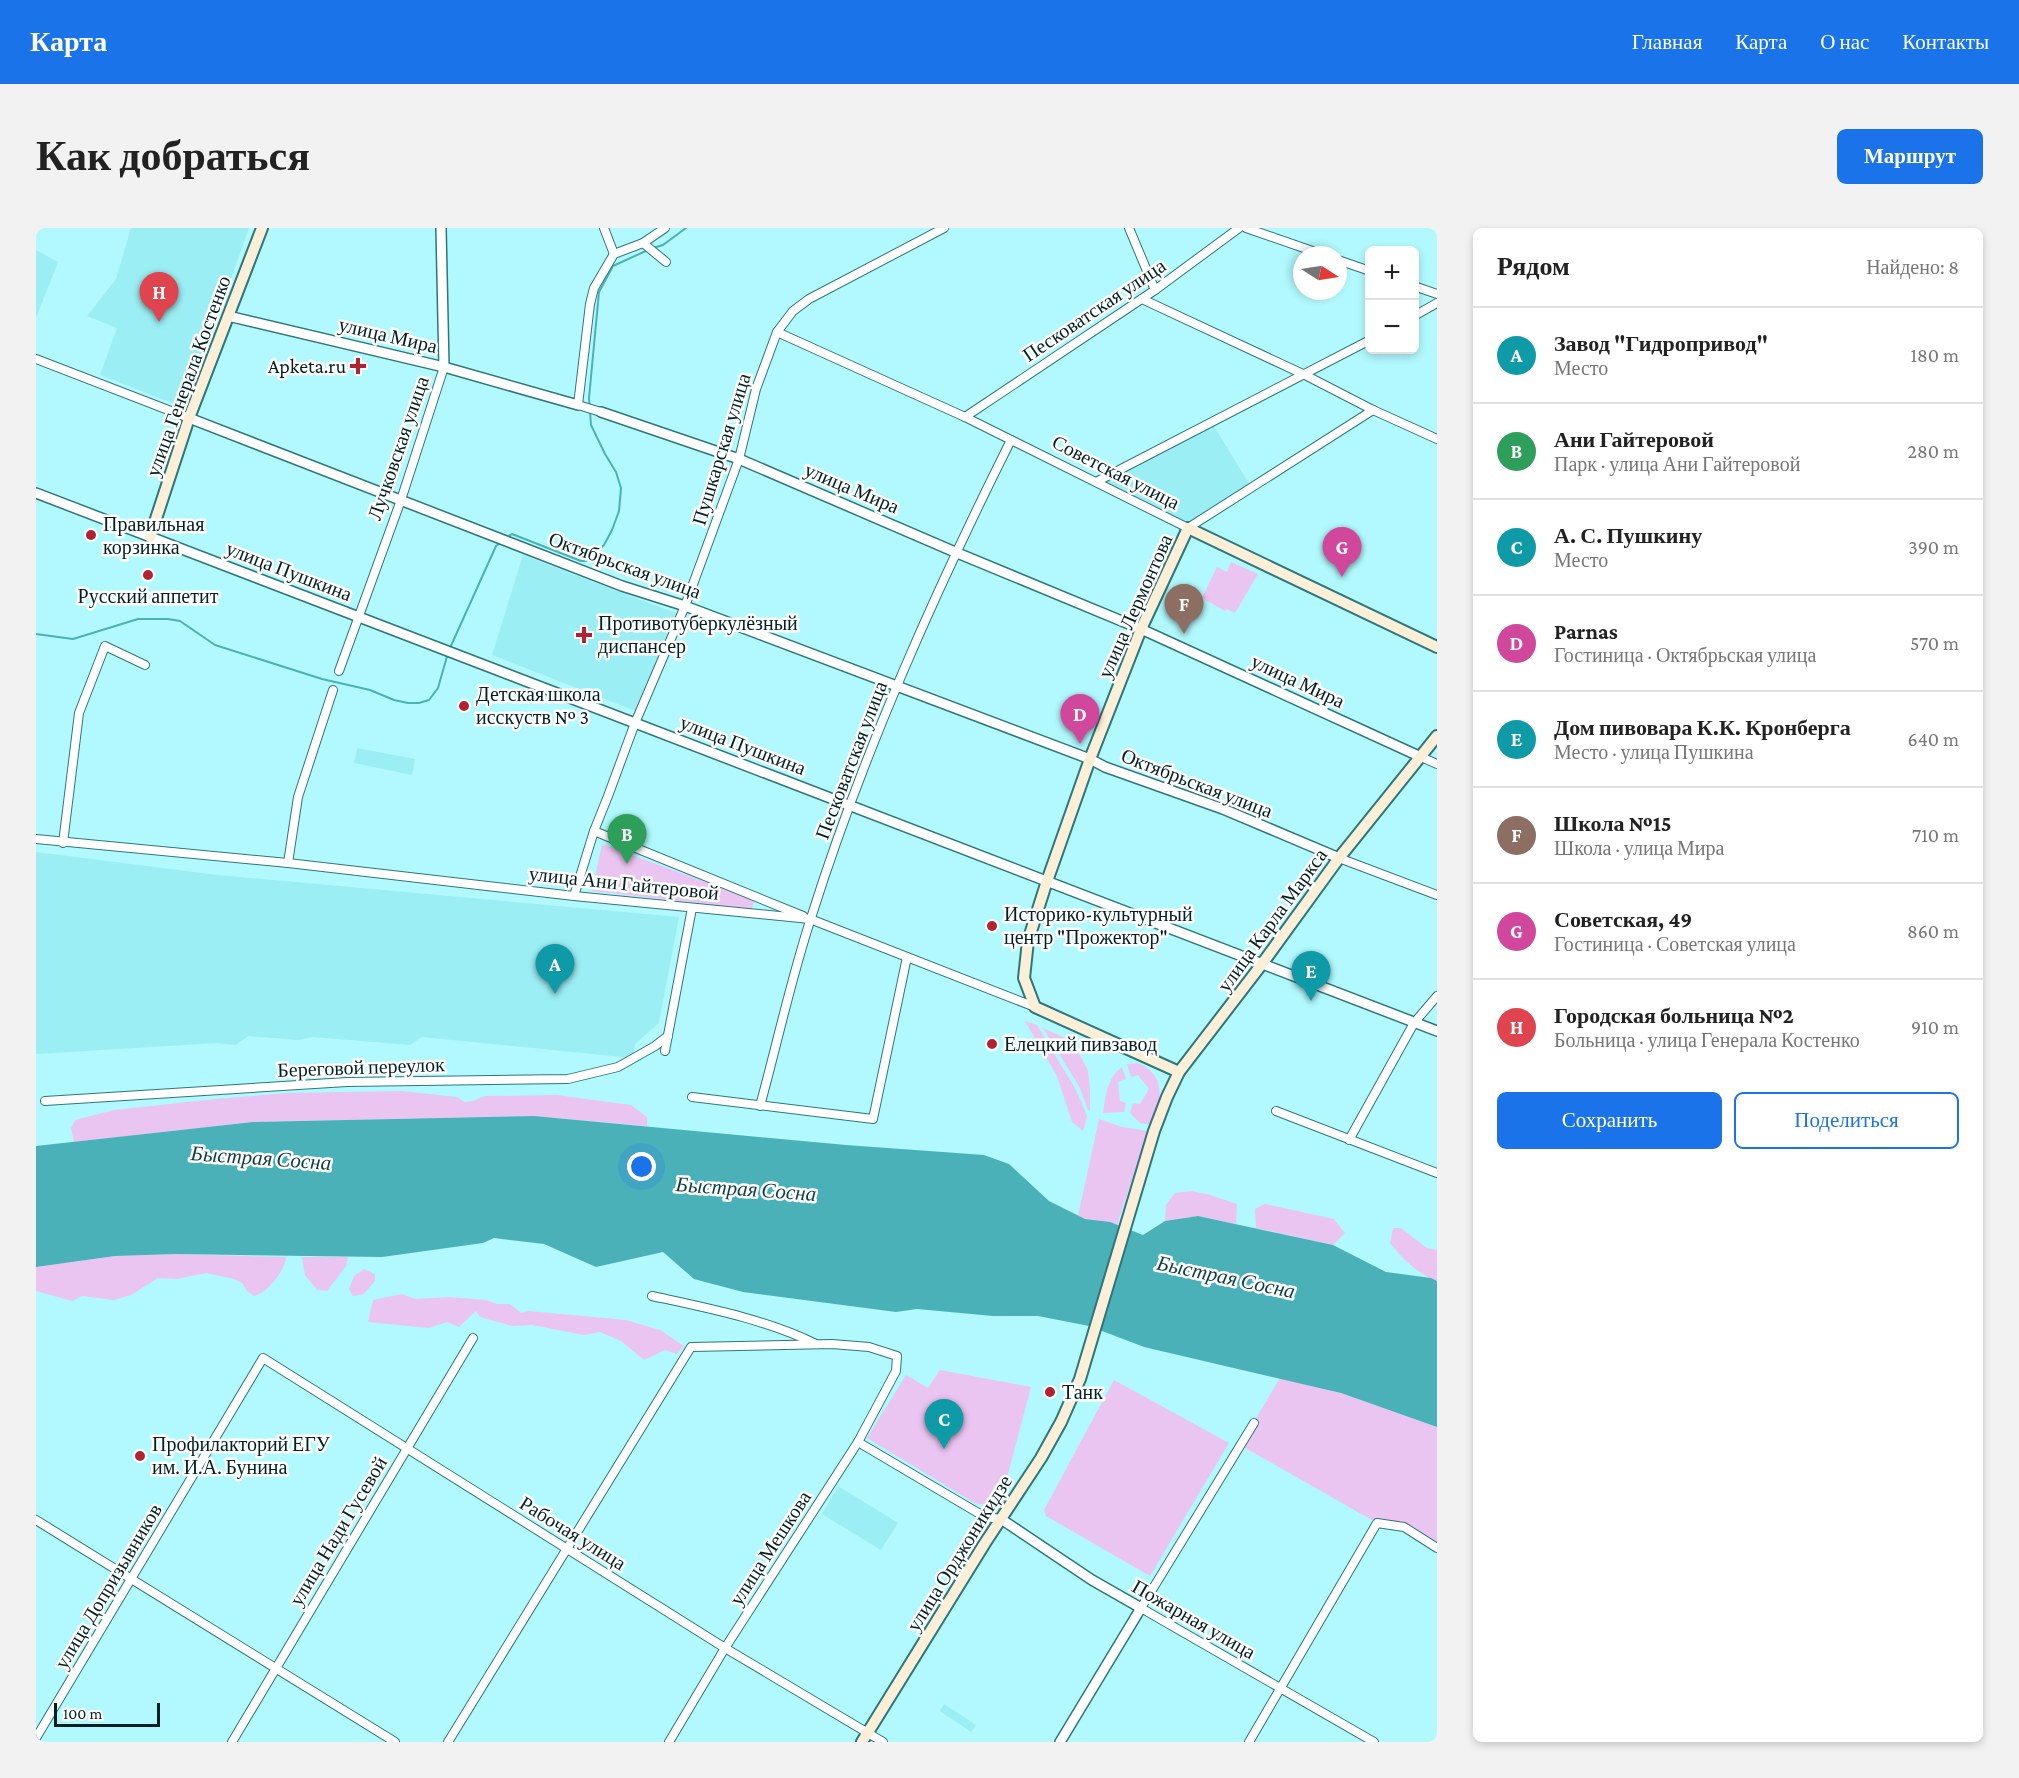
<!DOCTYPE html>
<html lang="ru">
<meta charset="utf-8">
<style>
body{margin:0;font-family:"Crimson Pro",serif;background:#f2f2f2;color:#222}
.controls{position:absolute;right:18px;top:18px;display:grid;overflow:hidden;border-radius:9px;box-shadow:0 3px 9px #0003}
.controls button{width:54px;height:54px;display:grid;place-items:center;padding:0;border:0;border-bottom:2px solid #e0e0e0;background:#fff;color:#222;font:30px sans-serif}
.compass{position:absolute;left:1257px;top:18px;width:54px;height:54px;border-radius:50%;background:#fff;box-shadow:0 3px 9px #0003;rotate:102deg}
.scale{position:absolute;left:18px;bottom:15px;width:106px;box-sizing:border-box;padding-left:6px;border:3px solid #022022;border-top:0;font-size:16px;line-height:21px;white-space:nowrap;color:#022022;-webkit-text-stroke:4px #fff;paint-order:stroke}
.you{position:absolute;left:606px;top:939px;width:21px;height:21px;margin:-15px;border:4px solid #fff;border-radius:50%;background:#1a73e8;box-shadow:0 0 0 9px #1a73e833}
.badge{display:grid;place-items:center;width:39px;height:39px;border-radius:50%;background:#1a73e8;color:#fff;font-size:20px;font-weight:700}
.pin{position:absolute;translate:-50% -50px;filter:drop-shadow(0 2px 3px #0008)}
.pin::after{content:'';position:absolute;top:32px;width:21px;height:18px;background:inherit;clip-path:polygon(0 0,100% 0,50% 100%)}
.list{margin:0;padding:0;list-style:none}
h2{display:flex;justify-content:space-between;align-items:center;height:78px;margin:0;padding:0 24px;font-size:26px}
h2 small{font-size:20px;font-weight:400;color:#767676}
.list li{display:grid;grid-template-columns:39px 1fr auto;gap:18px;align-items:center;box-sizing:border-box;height:96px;padding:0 24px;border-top:2px solid #e0e0e0}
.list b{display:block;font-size:22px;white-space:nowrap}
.list p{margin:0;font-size:20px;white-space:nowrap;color:#767676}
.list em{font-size:20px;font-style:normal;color:#767676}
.actions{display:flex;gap:12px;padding:18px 24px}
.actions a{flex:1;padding:14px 0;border:2px solid #1a73e8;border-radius:9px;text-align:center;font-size:21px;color:#1a73e8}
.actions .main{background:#1a73e8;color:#fff}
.map{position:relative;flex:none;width:1401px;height:1514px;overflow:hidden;border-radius:9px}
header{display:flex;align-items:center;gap:36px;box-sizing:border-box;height:84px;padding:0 30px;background:#1a73e8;color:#fff}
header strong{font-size:28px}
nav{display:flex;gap:33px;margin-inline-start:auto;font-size:21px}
.intro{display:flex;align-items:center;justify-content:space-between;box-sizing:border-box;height:144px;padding:0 36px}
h1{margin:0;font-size:42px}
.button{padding:15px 27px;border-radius:9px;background:#1a73e8;color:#fff;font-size:21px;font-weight:700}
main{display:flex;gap:36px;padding:0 36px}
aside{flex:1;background:#fff;border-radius:9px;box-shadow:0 3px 9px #0003}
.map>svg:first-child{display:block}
.built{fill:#9beef4}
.green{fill:#ebc5f1}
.water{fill:#4ab1b9}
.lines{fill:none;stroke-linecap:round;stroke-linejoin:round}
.stream{stroke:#4ab1b9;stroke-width:2}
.minor-casing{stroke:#2e767b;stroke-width:10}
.tertiary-casing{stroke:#2e767b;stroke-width:12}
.secondary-casing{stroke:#2e767b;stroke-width:14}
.minor{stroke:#fff;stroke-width:8}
.tertiary{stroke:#fff;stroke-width:9}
.secondary{stroke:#fcefd7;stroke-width:10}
.poi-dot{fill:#b32231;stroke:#fff;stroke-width:2}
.labels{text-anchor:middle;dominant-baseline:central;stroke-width:5;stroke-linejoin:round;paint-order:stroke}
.street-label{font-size:20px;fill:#022022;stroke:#fff}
.poi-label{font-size:20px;fill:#022022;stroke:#fff;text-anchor:start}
.water-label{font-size:21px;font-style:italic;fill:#0d3e41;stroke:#fff}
</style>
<header>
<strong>Карта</strong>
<nav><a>Главная</a><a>Карта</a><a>О нас</a><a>Контакты</a></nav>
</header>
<div class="intro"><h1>Как добраться</h1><a class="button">Маршрут</a></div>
<main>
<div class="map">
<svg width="1401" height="1514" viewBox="0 0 1401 1514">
<rect width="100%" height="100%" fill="#b1f9fe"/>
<g class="built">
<path d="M95,0h118l-64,180 -85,-33 17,-47 -30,-12 29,-37z"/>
<path d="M0,22l22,12 -22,56z"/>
<path d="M1178,198l37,61 -63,39 -87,-44z"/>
<path d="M487,327l155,59 -42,97 -144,-56z"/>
<path d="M321,520l58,11 -3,16 -58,-12z"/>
<path d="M0,624l182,23 461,42 -20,106 -24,21 -2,14 -211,-21 -12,8 -98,-8 -14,3 -50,-4 -12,9 -18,-2 -182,11z"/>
<path d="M802,1258l60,37 -17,27 -59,-36z"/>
<path d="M908,1476l32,21 -5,7 -31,-21z"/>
</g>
<g class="green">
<path d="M1195,334l27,12 -23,39 -8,-4 -2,2 -23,-13 15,-31 10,5z"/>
<path d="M566,616l152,56 -2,9 -160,-18z"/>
<path d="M989,793l12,4 39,65 11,26 -4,15 -11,-9 -15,-46z"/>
<path d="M1007,800l29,13 16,29 2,20v20h-2l-8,-22z"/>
<path d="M1101,835c30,11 25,38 14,62l-11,-2 -10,-10 3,-10 7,1 9,-15 -11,-14 -7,2 -4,-13z"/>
<path d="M1086,839l4,12 -8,3 2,19 6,2 -2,9 -21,1c3,-18 4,-35 19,-46z"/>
<path d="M366,863l55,6 8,5 8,-1 12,-5 72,-1 74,10 16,12v9l-113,-10 -281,6 -179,20 -3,-14 4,-8 39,-10 101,-11 73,-6z"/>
<path d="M1063,891l23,8 26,4 -31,94c-13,-5 -27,-3 -39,-9z"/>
<path d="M1155,963l16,3 30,10 -1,20 -38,-8 -33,5 1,-16 9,-12z"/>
<path d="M1229,976l69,15 11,14 -12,12 -77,-17 -1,-19z"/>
<path d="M1357,1000h8l26,20 10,2v31c-19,-7 -34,-22 -47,-38z"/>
<path d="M140,1026l110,3c-1,13 -18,36 -32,39l-7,-5 -5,-8 -8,-4 -28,-6 -29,6 -19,-1 -27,17 -17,5 -32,-4 -10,5 -36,-10v-24l79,-11z"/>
<path d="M266,1029h46l-2,9 -19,25 -10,-1 -12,-15z"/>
<path d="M328,1041l11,5v7l-11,13 -11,2 -4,-7 5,-13z"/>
<path d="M366,1066l13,5 34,-2 37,3 11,4h13l11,9 8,-2 97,9 34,10 24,16 -7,8 -12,-4 -21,10 -23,-19 -21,-9 -16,3 -52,-10 -20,1 -32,-9 -4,-6 -17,16 -12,-5 -18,6 -61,-6 5,-22z"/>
<path d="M904,1142l91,17 -28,106c-9,10 -17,15 -30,9l-106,-64 39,-63 22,13z"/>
<path d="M1244,1150l61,15 96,34v121l-33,-21 -27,-4 -137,-78z"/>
<path d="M1078,1152l115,63 -79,133 -104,-60 -2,-6z"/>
</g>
<path class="water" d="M498,888l312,29 138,10 25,9 40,37 36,18 25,3 33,13 22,-14 33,-5 135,29 53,27 45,6 6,3v146l-96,-34 -197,-46 -55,-21 -51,-10h-45l-76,-7 -21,3 -153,-20 -49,-13 -31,-27 -67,15 -52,-23 -50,-6 -11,5 -101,14 -206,-3 -61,2 -79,11v-121l217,-24z"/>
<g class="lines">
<g class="stream">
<path d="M617,20l10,-3 23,-17"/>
<path d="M471,309l5,-3 69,27h5l18,-16 8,-15 7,-19 2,-23 -5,-16 -11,-18 -14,-29 -2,-27 10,-106 14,-26 35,-16"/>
<path d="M0,406l37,5 65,-20h30l12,2 35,24 107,34 48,11 24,10 14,3h11l10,-3 9,-12 10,-35"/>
<path d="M414,420l46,-102 4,-3"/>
</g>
<defs>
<g id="minor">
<path d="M568,0l10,26"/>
<path d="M1093,0l26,62"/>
<path d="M1210,0l78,27"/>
<path d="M607,15l23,19"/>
<path d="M1302,32l32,11"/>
<path d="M1378,58l23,8"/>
<path d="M1106,71l163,76 68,35 64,29"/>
<path d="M1378,88l23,-13"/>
<path d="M741,104l188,85 223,111 185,-118"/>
<path d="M0,131l153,59"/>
<path d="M565,184l-23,-7 12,-101 4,-16 20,-34 29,-11 22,-15"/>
<path d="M929,189l190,-127 84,-62"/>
<path d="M1060,254l274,-142"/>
<path d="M303,443l62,-171 43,-133"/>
<path d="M1385,529l16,7"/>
<path d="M558,603l209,85"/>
<path d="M0,611l252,24 286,33 236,23 225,88"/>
<path d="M27,615l16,-130 26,-67 40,19"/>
<path d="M1303,630l98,37"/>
<path d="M252,635l10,-66 35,-107"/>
<path d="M538,668l20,-65 14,-35 27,-73 50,-117 54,-147 17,-70 21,-57 16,-21 16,-12 135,-71"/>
<path d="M629,823l27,-143"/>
<path d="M656,869l181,22 34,-162"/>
<path d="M9,873l302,-19 221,-3 50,-12 37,-21 13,-10"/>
<path d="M724,878c17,-62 31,-127 51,-188 52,-165 123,-324 200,-478"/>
<path d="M1240,883l161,62"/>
<path d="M1313,912l65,-117 23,-27"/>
<path d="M616,1068c55,12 113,23 164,48"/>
<path d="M1218,1195l-113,185 233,134"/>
<path d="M822,1214l127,75 16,2"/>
<path d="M0,1292l359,222"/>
<path d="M0,1510l227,-380 462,290 158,94"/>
<path d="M196,1514l241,-404"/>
<path d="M412,1514l243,-395 141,-3 37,3 28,9 -1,15 -38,71 -133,206 -56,94"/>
<path d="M1213,1514l128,-219 27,4 33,21"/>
</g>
<g id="tertiary">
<path d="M405,0l3,139"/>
<path d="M192,88l216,51 134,38"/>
<path d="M565,184l138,47 216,93 186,77 280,128"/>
<path d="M153,190l433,168 63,20 405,153 15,8 118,42 116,49"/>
<path d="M0,265l1401,538"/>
<path d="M965,1291l91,61 49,28 -81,134"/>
</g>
<g id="secondary">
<path d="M114,309l39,-119 73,-190"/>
<path d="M1143,844l-144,-65 -11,-29 4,-37 18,-57 44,-125 51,-130 47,-101 249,119"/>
<path d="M826,1514l123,-199 56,-85 20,-36 19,-43 74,-248 13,-34 12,-25 83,-108 77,-106 98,-122"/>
</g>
</defs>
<use href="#minor" class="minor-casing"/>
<use href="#tertiary" class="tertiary-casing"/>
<use href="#secondary" class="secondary-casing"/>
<use href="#minor" class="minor"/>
<use href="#tertiary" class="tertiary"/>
<use href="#secondary" class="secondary"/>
</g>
<g class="poi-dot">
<path d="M319 129h6v6h6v6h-6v6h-6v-6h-6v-6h6z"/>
<circle cx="55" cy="307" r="6"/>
<circle cx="112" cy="347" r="6"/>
<path d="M545 398h6v6h6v6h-6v6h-6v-6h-6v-6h6z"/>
<circle cx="428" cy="478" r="6"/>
<circle cx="956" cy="698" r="6"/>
<circle cx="956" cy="816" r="6"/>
<circle cx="1014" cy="1164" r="6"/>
<circle cx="104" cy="1228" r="6"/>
</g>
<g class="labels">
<g class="street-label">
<text transform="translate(1058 82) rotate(-34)">Песковатская улица</text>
<text transform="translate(352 107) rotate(13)">улица Мира</text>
<text transform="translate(152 148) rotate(-70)">улица Генерала Костенко</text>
<text transform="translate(362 220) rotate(-71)">Лучковская улица</text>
<text transform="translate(685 221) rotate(-73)">Пушкарская улица</text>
<text transform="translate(1080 244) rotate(27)">Советская улица</text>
<text transform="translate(816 260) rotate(23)">улица Мира</text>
<text transform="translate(589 337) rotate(20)">Октябрьская улица</text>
<text transform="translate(253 343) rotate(21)">улица Пушкина</text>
<text transform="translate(1099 378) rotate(-66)">улица Лермонтова</text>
<text transform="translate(1262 453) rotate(25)">улица Мира</text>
<text transform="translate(707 517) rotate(21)">улица Пушкина</text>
<text transform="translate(815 532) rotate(-69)">Песковатская улица</text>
<text transform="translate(1161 555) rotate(21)">Октябрьская улица</text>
<text transform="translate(588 655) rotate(6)">улица Ани Гайтеровой</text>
<text transform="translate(1236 692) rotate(-54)">улица Карла Маркса</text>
<text transform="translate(325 839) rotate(-2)">Береговой переулок</text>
<text transform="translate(302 1303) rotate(-59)">улица Нади Гусевой</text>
<text transform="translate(537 1305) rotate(32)">Рабочая улица</text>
<text transform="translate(734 1320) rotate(-57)">улица Мешкова</text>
<text transform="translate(923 1325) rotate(-58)">улица Орджоникидзе</text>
<text transform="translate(72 1358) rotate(-59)">улица Допризывников</text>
<text transform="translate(1158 1391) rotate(30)">Пожарная улица</text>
</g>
<g class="poi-label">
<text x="310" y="138" text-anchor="end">Apketa.ru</text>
<text x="67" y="296">Правильная<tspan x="67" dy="23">корзинка</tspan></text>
<text x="112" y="368" text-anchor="middle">Русский аппетит</text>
<text x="562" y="395">Противотуберкулёзный<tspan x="562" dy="23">диспансер</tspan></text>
<text x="440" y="466">Детская школа<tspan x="440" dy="23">исскуств № 3</tspan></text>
<text x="968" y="686">Историко-культурный<tspan x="968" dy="23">центр "Прожектор"</tspan></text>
<text x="968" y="816">Елецкий пивзавод</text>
<text x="1026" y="1164">Танк</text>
<text x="116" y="1216">Профилакторий ЕГУ<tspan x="116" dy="23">им. И.А. Бунина</tspan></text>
</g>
<g class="water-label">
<text transform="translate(225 930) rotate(4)">Быстрая Сосна</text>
<text transform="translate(710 961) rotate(4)">Быстрая Сосна</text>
<text transform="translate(1190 1049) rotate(12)">Быстрая Сосна</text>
</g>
</g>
</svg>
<div class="controls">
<button>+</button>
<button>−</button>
</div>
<svg class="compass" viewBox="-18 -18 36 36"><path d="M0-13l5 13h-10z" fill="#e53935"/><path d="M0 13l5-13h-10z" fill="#767676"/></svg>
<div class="scale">100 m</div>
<div class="you"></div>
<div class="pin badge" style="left:519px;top:766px;background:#0f9aa8">A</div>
<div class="pin badge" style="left:591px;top:636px;background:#2e9e5b">B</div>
<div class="pin badge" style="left:908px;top:1221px;background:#0f9aa8">C</div>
<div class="pin badge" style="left:1044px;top:516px;background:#d1479c">D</div>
<div class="pin badge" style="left:1275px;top:773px;background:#0f9aa8">E</div>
<div class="pin badge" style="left:1148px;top:406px;background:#8d6e63">F</div>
<div class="pin badge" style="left:1306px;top:349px;background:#d1479c">G</div>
<div class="pin badge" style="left:123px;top:94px;background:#e0444e">H</div>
</div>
<aside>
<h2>Рядом<small>Найдено: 8</small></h2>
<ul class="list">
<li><span class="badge" style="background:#0f9aa8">A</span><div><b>Завод &quot;Гидропривод&quot;</b><p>Место</p></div><em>180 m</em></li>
<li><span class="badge" style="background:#2e9e5b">B</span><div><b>Ани Гайтеровой</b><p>Парк · улица Ани Гайтеровой</p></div><em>280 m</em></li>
<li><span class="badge" style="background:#0f9aa8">C</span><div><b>А. С. Пушкину</b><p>Место</p></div><em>390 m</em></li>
<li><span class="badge" style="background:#d1479c">D</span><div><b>Parnas</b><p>Гостиница · Октябрьская улица</p></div><em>570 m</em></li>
<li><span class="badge" style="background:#0f9aa8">E</span><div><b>Дом пивовара К.К. Кронберга</b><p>Место · улица Пушкина</p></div><em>640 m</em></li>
<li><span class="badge" style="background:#8d6e63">F</span><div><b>Школа №15</b><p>Школа · улица Мира</p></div><em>710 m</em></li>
<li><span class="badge" style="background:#d1479c">G</span><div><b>Советская, 49</b><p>Гостиница · Советская улица</p></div><em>860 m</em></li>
<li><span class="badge" style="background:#e0444e">H</span><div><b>Городская больница №2</b><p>Больница · улица Генерала Костенко</p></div><em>910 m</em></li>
</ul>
<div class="actions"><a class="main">Сохранить</a><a>Поделиться</a></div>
</aside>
</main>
